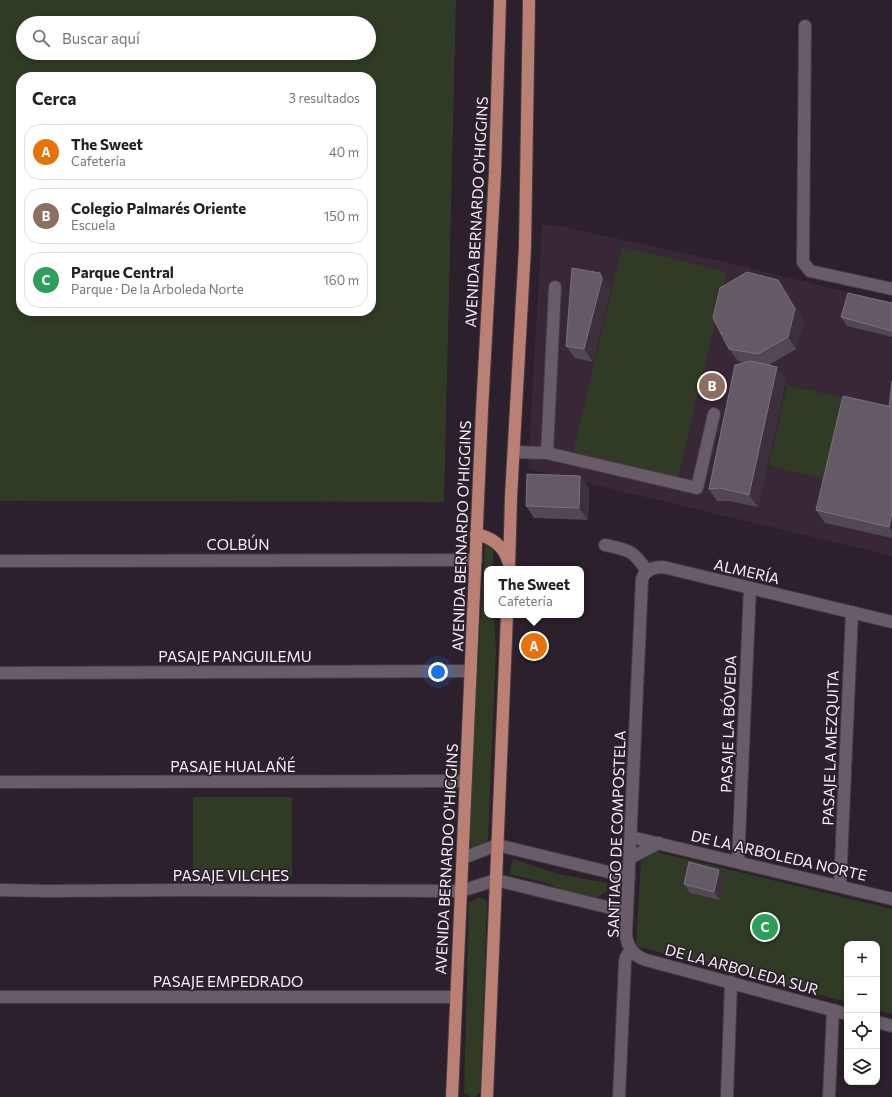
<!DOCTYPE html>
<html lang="es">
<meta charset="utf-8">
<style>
body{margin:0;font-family:Commissioner,sans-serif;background:#f6f6f6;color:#222}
.controls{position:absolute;right:12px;bottom:12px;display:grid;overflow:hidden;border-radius:8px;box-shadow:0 2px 6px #0003}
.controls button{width:36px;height:36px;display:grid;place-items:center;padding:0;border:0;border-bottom:1px solid #e0e0e0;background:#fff;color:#222;font:20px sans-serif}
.you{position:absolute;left:438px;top:672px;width:14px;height:14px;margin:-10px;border:3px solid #fff;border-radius:50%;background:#1a73e8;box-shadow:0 0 0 6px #1a73e833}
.badge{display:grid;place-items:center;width:26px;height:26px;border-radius:50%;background:#2563eb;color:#fff;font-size:13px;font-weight:700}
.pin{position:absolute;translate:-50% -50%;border:2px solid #fff;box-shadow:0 1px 4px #0006}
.popup{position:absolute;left:484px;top:566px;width:100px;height:52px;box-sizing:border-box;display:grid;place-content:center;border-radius:8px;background:#fff;filter:drop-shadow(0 1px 3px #0005);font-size:13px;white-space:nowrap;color:#767676}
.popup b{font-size:15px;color:#222}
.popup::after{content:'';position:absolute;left:50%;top:100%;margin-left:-8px;border:8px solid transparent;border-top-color:#fff}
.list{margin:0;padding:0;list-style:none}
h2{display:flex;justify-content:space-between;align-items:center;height:52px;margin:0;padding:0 16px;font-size:17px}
h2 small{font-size:13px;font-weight:400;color:#767676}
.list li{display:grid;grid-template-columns:26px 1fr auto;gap:12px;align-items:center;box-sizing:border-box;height:56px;margin:0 8px 8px;padding:0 8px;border:1px solid #e0e0e0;border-radius:16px}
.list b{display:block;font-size:15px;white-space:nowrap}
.list p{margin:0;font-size:13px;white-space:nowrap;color:#767676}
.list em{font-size:13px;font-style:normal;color:#767676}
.icon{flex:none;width:22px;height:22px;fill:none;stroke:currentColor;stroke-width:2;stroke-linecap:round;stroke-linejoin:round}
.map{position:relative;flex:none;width:892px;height:1097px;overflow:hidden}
.search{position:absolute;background:#fff;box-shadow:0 2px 6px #0003;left:16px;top:16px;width:360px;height:44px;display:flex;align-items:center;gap:10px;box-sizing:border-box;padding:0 14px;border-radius:22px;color:#767676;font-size:15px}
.panel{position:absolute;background:#fff;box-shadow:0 2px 6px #0003;left:16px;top:72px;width:360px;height:244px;border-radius:16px}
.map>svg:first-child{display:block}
.built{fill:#372737}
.green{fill:#303b26;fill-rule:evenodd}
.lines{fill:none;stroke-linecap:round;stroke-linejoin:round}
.minor-casing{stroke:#453c45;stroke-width:14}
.major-casing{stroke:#453c45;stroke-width:14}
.minor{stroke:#695c69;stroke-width:12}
.major{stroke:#bb8074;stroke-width:12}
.wall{fill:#524854}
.shaded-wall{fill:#3b303c}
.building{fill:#645a66;stroke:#7b717c}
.labels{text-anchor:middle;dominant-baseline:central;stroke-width:3.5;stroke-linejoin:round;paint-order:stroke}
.street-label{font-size:15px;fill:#f7eff7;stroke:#2b202b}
</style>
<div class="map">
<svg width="892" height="1097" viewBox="0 0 892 1097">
<rect width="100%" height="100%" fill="#2b202b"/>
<path class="built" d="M542,224l17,2 171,37 162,40v253l-364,-87z"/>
<g class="green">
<path d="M0,0h456l-12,502 -444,-1zM23,23h346v30h-346zM21,77h350v234h-350z"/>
<path d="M622,247l105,25 -49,205 -105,-25z"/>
<path d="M787,385l62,14 -19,81 -61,-14z"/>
<path d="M485,544l8,1v24h-6v46h7l2,34 -8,190 -4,7 -12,2 -4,-5v-12z"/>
<rect x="193" y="797" width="99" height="80"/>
<path d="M656,852l236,57v105l-15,-4v-66h-30v58l-211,-56 5,-85z"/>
<path d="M513,859l45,15 49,9v8l-14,10 -50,-19 -34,-8z"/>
<path d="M479,897l8,4 -3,88 -4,103 -5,5h-4l-7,-4 5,-191z"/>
</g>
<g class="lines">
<defs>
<g id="minor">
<path d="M805,26l-2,236 7,9 82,18"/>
<path d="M514,452l33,1 150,35 17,-74"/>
<path d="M547,453l8,-166"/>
<path d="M605,545c24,5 28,5 42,26"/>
<path d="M0,561l476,-1"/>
<path d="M0,673l471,-2"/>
<path d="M0,782l466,-1"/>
<path d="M631,837l261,62"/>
<path d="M463,858l34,-13 132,32"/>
<path d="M630,858l29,-15"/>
<path d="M738,862l12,-274"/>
<path d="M840,886l12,-274"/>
<path d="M0,890l47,1 140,-1 274,1 35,-11 131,32"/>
<path d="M0,997h456"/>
<path d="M847,1014l-201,-54c-12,-4 -19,-13 -20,-26l16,-355c3,-10 12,-12 21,-12l229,55"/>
<path d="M877,1022l15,4"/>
<path d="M619,1097l6,-135 1,-5 5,-7"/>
<path d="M727,1097l4,-115"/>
<path d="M829,1097l4,-87"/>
</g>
<g id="major">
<path d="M476,534c15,3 28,12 32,27"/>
<path d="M509,569l2,-72 14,-250 4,-247"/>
<path d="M452,1097l30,-687 13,-238 5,-172"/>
<path d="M487,1097l20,-482"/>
</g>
</defs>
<use href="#minor" class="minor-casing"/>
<use href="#major" class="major-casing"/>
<use href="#minor" class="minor"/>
<use href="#major" class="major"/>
</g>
<g class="wall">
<path d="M778,280l9,12 17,29 -8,28 -27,16 17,14 -28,128 -29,-6h-12l-8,-12 36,-126 -7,-2 -9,-12z"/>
<path d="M609,285l1,6 -17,71 -18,-4 -9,-12z"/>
<path d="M892,303v34l-45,-11 -6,-9z"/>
<path d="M892,381v157l-67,-15 -9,-13 73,-103z"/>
<path d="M580,476l9,12 -1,32 -54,-2 -8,-12z"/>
<path d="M725,878l-5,22 -30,-7 -6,-9z"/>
</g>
<g class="shaded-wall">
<path d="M600,273l9,12 1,6 -17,71 -9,-13z"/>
<path d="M778,280l9,12 17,29 -8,28 -8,-12z"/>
<path d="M777,367l9,12 -28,128 -9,-12z"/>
<path d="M580,476l9,12 -1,32 -9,-12z"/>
<path d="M892,512v19l-3,-4z"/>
<path d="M719,870l6,8 -5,22 -6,-8z"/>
</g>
<g class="building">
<path d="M572,268l28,5 2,6 -18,70 -18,-3z"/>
<path d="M747,272l31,8 17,29 -7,28 -30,17 -29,-5 -16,-31 7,-30z"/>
<path d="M848,293l44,10v28l-51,-14z"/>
<path d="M751,361l26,6 -28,128 -29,-7 -11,1 26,-124z"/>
<path d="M892,381v26h-3z"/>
<path d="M843,396l49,11v105l-3,15 -73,-17z"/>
<path d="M527,474l53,2 -1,32 -53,-2z"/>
<path d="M689,862l30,8 -5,22 -30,-8z"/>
</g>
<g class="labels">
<g class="street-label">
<text transform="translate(476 212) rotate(-87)">AVENIDA BERNARDO O'HIGGINS</text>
<text transform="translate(461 536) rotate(-88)">AVENIDA BERNARDO O'HIGGINS</text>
<text x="238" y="544">COLBÚN</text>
<text transform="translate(747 571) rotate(13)">ALMERÍA</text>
<text x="235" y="656">PASAJE PANGUILEMU</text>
<text transform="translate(728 724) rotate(-88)">PASAJE LA BÓVEDA</text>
<text transform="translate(830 748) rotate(-88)">PASAJE LA MEZQUITA</text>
<text x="233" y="766">PASAJE HUALAÑÉ</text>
<text transform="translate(616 834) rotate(-88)">SANTIAGO DE COMPOSTELA</text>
<text transform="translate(779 855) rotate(13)">DE LA ARBOLEDA NORTE</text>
<text transform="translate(446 859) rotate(-87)">AVENIDA BERNARDO O'HIGGINS</text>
<text x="231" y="875">PASAJE VILCHES</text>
<text transform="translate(742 969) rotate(15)">DE LA ARBOLEDA SUR</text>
<text x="228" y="981">PASAJE EMPEDRADO</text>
</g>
</g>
</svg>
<div class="controls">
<button>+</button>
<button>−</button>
<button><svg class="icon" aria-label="locate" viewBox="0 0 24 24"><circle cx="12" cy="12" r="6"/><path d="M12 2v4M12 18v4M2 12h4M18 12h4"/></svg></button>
<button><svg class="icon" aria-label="layers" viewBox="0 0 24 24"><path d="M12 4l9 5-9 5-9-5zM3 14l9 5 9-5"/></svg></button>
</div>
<div class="you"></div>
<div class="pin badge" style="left:534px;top:646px;background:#e8710a">A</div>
<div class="popup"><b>The Sweet</b>Cafetería</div>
<div class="pin badge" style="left:712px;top:386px;background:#8d6e63">B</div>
<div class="pin badge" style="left:765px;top:927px;background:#2e9e5b">C</div>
<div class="search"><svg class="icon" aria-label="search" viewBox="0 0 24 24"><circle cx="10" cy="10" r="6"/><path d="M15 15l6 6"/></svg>Buscar aquí</div>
<section class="panel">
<h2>Cerca<small>3 resultados</small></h2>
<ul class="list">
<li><span class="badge" style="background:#e8710a">A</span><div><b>The Sweet</b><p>Cafetería</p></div><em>40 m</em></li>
<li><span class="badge" style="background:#8d6e63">B</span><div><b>Colegio Palmarés Oriente</b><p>Escuela</p></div><em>150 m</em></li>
<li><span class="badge" style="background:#2e9e5b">C</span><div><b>Parque Central</b><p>Parque · De la Arboleda Norte</p></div><em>160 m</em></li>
</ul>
</section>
</div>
